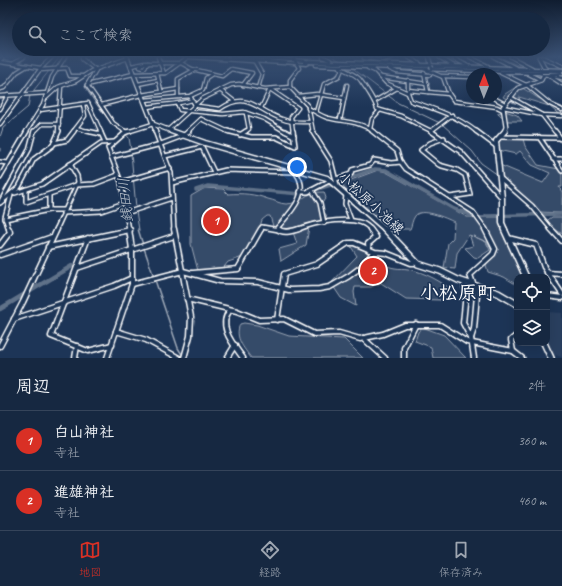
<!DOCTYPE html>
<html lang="ja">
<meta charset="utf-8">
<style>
body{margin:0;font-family:Caveat,"Klee One",sans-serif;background:#1f3048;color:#f1f3f6}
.controls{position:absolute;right:12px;bottom:12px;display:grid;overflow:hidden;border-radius:8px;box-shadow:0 4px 16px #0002}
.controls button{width:36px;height:36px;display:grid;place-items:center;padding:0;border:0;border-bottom:1px solid #35445a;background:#162841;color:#f1f3f6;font:20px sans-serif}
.compass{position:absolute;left:466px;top:68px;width:36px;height:36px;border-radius:50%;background:#162841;box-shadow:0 4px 16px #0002;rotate:1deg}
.you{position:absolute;left:297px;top:167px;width:14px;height:14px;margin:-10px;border:3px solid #fff;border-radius:50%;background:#1a73e8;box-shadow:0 0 0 6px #1a73e833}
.badge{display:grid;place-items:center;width:26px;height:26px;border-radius:50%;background:#d93025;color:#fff;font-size:13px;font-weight:700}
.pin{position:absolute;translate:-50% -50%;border:2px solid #fff;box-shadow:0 1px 4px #0006}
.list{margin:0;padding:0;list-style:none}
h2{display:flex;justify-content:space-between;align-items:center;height:52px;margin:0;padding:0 16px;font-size:17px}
h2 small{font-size:13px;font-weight:400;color:#9ea6b1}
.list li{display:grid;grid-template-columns:26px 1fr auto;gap:12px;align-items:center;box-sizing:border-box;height:60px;padding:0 16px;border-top:1px solid #35445a}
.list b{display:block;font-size:15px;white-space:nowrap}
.list p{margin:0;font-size:13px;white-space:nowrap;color:#9ea6b1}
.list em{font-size:13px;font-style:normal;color:#9ea6b1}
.icon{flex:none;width:22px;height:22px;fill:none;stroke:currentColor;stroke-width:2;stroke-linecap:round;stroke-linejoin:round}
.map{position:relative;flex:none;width:562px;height:358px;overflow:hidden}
.search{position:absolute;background:#162841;box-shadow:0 4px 16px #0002;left:12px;right:12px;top:12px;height:44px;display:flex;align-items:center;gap:10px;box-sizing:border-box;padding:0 14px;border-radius:22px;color:#9ea6b1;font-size:15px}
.sheet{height:172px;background:#162841}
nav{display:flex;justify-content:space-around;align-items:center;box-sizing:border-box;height:56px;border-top:1px solid #35445a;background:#162841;font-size:11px;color:#9ea6b1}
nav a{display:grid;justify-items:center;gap:2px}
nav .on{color:#d93025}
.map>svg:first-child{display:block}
.built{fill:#2a4161}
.green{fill:#364b69;stroke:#9aa5b4}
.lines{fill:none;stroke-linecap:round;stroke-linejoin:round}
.stream-far1{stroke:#a0aab8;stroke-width:1}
.stream{stroke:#a0aab8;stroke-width:1.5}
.river-far1{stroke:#617289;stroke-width:3.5}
.river{stroke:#617289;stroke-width:4.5}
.highway-tunnel{stroke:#344968;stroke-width:4;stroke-dasharray:4 2;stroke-linecap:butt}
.minor-far2-casing{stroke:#fff;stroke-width:5}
.minor-far1-casing{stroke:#fff;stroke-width:6}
.minor-casing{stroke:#fff;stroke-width:7}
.major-far2-casing{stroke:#fff;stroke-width:5.5}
.major-far1-casing{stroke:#fff;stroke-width:7}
.major-casing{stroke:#fff;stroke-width:8}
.highway-casing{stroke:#fff;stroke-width:3}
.minor-far2{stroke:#1d3557;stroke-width:2.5}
.minor-far1{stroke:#1d3557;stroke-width:3}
.minor{stroke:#1d3557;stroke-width:4}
.major-far2{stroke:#1d3557;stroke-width:3}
.major-far1{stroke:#1d3557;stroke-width:4}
.major{stroke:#1d3557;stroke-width:5}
.highway{fill:#1d3557;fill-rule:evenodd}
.minor-bridge-casing{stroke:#fff;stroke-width:5;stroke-linecap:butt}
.highway-bridge-casing{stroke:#fff;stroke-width:6;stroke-linecap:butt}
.minor-bridge{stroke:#1d3557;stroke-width:2.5}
.highway-bridge{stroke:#1d3557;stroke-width:4}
.labels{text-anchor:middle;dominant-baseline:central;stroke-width:3.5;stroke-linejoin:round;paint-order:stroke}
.street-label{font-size:14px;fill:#fff;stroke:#1d3557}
.water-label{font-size:15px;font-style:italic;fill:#b8c0ca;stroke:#1d3557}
.near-quarter-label{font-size:19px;font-weight:bold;fill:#fff;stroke:#1d3557}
</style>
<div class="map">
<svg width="562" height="358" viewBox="0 0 562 358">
<rect width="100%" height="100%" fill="#1d3557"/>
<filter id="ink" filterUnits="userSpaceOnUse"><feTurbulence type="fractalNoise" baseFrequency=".025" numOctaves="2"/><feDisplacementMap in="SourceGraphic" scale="8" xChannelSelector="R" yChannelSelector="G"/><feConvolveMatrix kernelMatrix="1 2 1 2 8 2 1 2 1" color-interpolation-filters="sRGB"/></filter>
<g filter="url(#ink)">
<path class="built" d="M547,312l15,1v44l-10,-3 -6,-11z"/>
<g class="green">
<path d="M516,87h5l17,11 24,9v10l-13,-11 -30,-9 2,7 -7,-1 -11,-6 2,-3z"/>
<path d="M505,111l12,4 5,6h-16l-8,-7v-1z"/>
<path d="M501,138h16l6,1 2,7 13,19 21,4 3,4v14h-3l3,5v21l-23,-1 -6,-7 -31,-27 -2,-13 43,18 7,-10 -18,-8 -12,-14 -4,3 -18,-4 -1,-6z"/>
<path d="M378,170l8,2 81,45h32c4,21 15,39 23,60h-5v8l-13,-8 -16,-5 -2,-7 6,-14 -5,-9 -14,-6 13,6 4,8 -12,8 -4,-1 -9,-9 8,-2 -3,-9 2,-1 -3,-1 -12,18 -2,16 -11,-1 4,-25 5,-5 1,-16c-8,-4 -33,-15 -39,-6 -3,4 -3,9 -5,13h-9l-6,-4 -3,4 -48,-40 -1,-6z"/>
<path d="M205,188l18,1 5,5c14,-1 27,0 40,5 6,1 12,5 18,5 16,0 18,-13 38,-12l2,6 -7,8 8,10 -18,11 -3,18 -25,16 -2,-12 18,-5 -5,-15 -13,3 -6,-6 -3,-10h-3l-5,4 -7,23 -12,14 -15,5 -4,5 -26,4 -7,-27v-48z"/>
<path d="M552,217h10v17l-17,-12z"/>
<path d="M352,240c9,0 21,8 27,15l-1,2 -5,-1 -1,2c7,4 15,9 23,10 4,1 9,0 13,1 16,3 35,13 47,24l-3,5 -11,2 -35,-1 -25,-16 -10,4h-16l-1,5 2,14 -15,-8 -10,-15 26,-27 -9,-14z"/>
<path d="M244,323l13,2 32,11 55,3 19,19h-112c-7,-10 -17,-20 -11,-34z"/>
<path d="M422,327l22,8 22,23h-33l-2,-11 -16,-6 3,-9z"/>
</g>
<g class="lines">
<g class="stream-far1">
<path d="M81,57l3,5"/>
<path d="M333,57l8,4"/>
<path d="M446,57l8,5"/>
<path d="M500,57l24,11"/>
<path d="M455,63l2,2"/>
<path d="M351,67l47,36 44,21 30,27 9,12 17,12"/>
<path d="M51,68l9,-11"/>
<path d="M464,72l5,5"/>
<path d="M87,83l-2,4c10,16 21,32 37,44"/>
<path d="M125,133l4,5 2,12"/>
<path d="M0,137l3,-9 25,-21 2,-12 19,-24"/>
<path d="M0,148v3"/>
<path d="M131,153l5,55"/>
<path d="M136,211l3,19"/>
</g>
<g class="stream">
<path d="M138,229l5,16"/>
<path d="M144,248l10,29"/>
<path d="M155,280l23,68 5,8"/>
</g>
<g class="river-far1">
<path d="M346,179l29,-10 11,1 68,39 17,6"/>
<path d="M196,190l12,-4 93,8 30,-9"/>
<path d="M486,216l76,-2"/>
</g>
<path class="river" d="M0,309l72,-43"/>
<path class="highway-tunnel" d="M290,62l13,1"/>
<defs>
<g id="minor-far2">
<path d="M82,57v2l14,11"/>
<path d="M158,57l6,16"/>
<path d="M190,57l95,6"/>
<path d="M242,57l34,2"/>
<path d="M273,57h10"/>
<path d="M293,57l6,11 -9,12v7l18,19 5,26"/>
<path d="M323,57l7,3"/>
<path d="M408,57l12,7"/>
<path d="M429,57l2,9"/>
<path d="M439,57l15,9"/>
<path d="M451,57l17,9"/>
<path d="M470,57l18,9"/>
<path d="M494,57l22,11"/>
<path d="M511,57l21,11"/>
<path d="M542,57l20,9"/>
<path d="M364,58l17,2 12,-3"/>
<path d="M0,60l3,-3"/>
<path d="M309,61l253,9"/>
<path d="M0,62l41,6"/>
<path d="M255,62l7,12 -4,14"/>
<path d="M14,63l10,-6"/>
<path d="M143,64l-3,3 4,1 4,-5"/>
<path d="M316,65l223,8 23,5"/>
<path d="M131,66l14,-3h36l11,6 30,7 9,-7 21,4 -9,12"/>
<path d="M339,67c6,3 19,8 22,14 5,7 14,20 16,28l3,1"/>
<path d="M368,68l7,3 11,12 22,10"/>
<path d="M390,69l7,3 33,3"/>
<path d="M424,69l19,8 6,17 5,7 43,6 6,3"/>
<path d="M40,70l27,-2 3,8h12"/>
<path d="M157,73l4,17"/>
<path d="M424,73l4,19"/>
<path d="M501,73l27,13 22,18 12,6"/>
<path d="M134,74l32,-1 22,-16"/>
<path d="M529,74l12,6"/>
<path d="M442,76l30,1"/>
<path d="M549,76l2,-2h11"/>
<path d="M381,77l46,7"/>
<path d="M551,77l11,7"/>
<path d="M408,80v13l3,8c24,8 46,15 66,31"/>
<path d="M138,84l20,-4"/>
<path d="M87,85l46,-11"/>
<path d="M87,85l14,20"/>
<path d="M87,85l9,-15"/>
<path d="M0,89l4,-1 13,-16 10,-6"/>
<path d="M270,89l28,19 -7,9 2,15"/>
<path d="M220,90l14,11"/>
<path d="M408,90l41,4"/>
<path d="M0,96l47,-3"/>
<path d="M178,96v-17l16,-9"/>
<path d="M190,96l5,9 3,1 22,3c28,-19 36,1 62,10 9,4 18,3 28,3"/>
<path d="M298,96l19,-2 27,4"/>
<path d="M510,97l32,18 13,17"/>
<path d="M46,98l12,-11 18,-6 15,-10 37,-13"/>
<path d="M494,98l11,6"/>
<path d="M144,100l46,-4 13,-6 3,-12 6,-4"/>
<path d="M375,101l22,-13"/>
<path d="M178,105l2,5 43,4 21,-2 20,7 22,13"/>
<path d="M147,107c16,-3 30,-2 45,-7"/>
<path d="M503,107l39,8 20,1"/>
<path d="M261,108l9,-19"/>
<path d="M308,108c6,3 13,8 20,10 16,4 32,3 46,14"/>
<path d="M0,109l8,-14"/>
<path d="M40,110l48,-7 13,29"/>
<path d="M316,112l8,-28 15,-8 3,-7"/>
<path d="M201,119l28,13"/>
<path d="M340,120l7,-35"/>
<path d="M0,124l41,-56 11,-11"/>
<path d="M76,128l15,4"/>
<path d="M169,129l33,-30 29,-14 8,-1 26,5 25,-2"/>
<path d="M370,129l2,-10 8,-9 21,6 32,16"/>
<path d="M431,131l21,-16"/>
<path d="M26,132l17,-27 9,-28 13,-20"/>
<path d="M34,132l8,-8h17"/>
<path d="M58,132l3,-46"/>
<path d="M73,132l12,-16 -2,-12"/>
<path d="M126,132l-13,-9 -12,-18 40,-10 37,-6"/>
<path d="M127,132l26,-8 3,8"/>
<path d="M187,132l14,-13"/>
<path d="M245,132l4,-3 -3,-16"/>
</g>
<g id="minor-far1">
<path d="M87,131l14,3"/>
<path d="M100,131l5,11"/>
<path d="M124,131l2,1"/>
<path d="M155,131l16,42 3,57"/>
<path d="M227,131l24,6h25l19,9 -2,-15"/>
<path d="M285,131l9,5"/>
<path d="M312,131l19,30 6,24"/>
<path d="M372,131l25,20 3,10 6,8 67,43 13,18"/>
<path d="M431,131l30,21 41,46"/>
<path d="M476,131l20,15"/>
<path d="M555,131l7,9"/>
<path d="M184,135l5,-4"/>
<path d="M240,135l6,-4"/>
<path d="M500,137l60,1"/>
<path d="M539,137l23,34"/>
<path d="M444,138l-14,5 -9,7 18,15 18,5 8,5 5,19 -20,3"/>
<path d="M54,143l13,-3 7,-9"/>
<path d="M161,144l24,-9"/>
<path d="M165,156l37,-9 12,25"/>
<path d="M111,157l50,-13"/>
<path d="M553,159h9"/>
<path d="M0,162l7,1"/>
<path d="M0,177l27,-46"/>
<path d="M500,178l32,28 20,24"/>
<path d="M336,179l15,-5 1,-4 18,-5 4,-5 17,3 10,-1"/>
<path d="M121,182l49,-14"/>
<path d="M172,183l54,-13 69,2"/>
<path d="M26,189v13l50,-17 18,-1 24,-9"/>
<path d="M312,190l8,13 4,20"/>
<path d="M300,192h8l23,-12"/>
<path d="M15,193l27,-9 59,-41 13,-1"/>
<path d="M49,195v15"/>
<path d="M346,195l-1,9 6,16"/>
<path d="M1,201l28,-51 5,-19"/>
<path d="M0,203l19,-16 15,-28 19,-14 6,-14"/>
<path d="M63,213l38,-2 23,-8"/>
<path d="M126,213l46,-15"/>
<path d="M5,219l44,-9h16"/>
<path d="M277,228c13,-15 36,-37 17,-57"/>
<path d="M9,230l-4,-13 6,-22"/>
<path d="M56,230l22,-48 -1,-6 -7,-12"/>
<path d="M129,230l-8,-48 -13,-34 18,-16 4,-1"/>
<path d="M261,230l1,-3 17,3"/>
<path d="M296,230c17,-7 63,-18 75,0"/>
</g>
<g id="minor">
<path d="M174,229l17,88 -1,19 -6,22"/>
<path d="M278,229c5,5 14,2 21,0"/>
<path d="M551,229l11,12"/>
<path d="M88,238l-37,98 37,15 24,-6"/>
<path d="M508,238l28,7 8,22 18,27"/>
<path d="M0,245l10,-13 -1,-3"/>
<path d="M48,247l82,-17"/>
<path d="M369,250l-1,-6 8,-7 -6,-8"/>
<path d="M0,255l52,-18"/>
<path d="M77,268l97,-32"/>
<path d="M193,273l45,-4 23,-40"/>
<path d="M547,273l15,1"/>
<path d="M464,282l2,11 -3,30 8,15 3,20"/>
<path d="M132,284l51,-13 37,10 38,1 31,8 30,-1 11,-2 19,-11 16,-12 8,-12"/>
<path d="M547,296l15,2"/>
<path d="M187,299l50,12 22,9 25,-1 30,15 25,-1 21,6 23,-5 22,-9h35l27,17 46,9 -2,-11 6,-5"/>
<path d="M230,310c-13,16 3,34 13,48"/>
<path d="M14,319l100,-33 18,-8"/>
<path d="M277,320l7,-46 33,-10 31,-21h6l21,9 11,1 25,10h3v-2"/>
<path d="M116,331l30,9 33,18"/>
<path d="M363,338l22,20"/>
<path d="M471,338l3,-9 3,-34 -7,-20 23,-21 2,-5 -10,-20"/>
<path d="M0,346l23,-44 34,-73"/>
<path d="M513,351l9,7"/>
<path d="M75,358l2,-12"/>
<path d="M107,358l25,-74v-35l-3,-20"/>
<path d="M227,358l8,-13"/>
<path d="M404,358v-10l12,-24"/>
</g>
<g id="major-far2">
<path d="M127,57l26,67 21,8"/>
<path d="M504,132l2,-5 -3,-20 15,-19 23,-8 5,-10 -7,-13"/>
</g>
<g id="major-far1">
<path d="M171,131l34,12 122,35 59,52"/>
<path d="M505,131l-9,10 6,57v25l3,7"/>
</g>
<g id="major">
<path d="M385,229l33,35 22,7 18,9 40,13 19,11"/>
<path d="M504,229l22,48"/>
<path d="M544,343l7,15"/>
</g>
<g id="highway">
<path d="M218,57h13l72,6v-1l-26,-2 -2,-1 2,-1 30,2 2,1 233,9 2,1 -2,1 -234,-9 1,1 -2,1 -87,-7z"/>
<path d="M547,70l15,1v2l-14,-1h-1z"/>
</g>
</defs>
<use href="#minor-far2" class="minor-far2-casing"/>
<use href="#minor-far1" class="minor-far1-casing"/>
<use href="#minor" class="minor-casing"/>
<use href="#major-far2" class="major-far2-casing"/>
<use href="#major-far1" class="major-far1-casing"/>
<use href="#major" class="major-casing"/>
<use href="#highway" class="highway-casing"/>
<use href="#minor-far2" class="minor-far2"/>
<use href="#minor-far1" class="minor-far1"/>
<use href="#minor" class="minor"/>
<use href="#major-far2" class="major-far2"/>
<use href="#major-far1" class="major-far1"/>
<use href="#major" class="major"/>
<use href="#highway" class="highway"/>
<defs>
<path id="minor-bridge" d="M431,66l1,2"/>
<path id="highway-bridge" d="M542,71h6"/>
</defs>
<use href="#minor-bridge" class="minor-bridge-casing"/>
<use href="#highway-bridge" class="highway-bridge-casing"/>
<use href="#minor-bridge" class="minor-bridge"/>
<use href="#highway-bridge" class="highway-bridge"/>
</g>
</g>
<linearGradient id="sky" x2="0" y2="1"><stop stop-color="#101d30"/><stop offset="0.53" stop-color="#3a5174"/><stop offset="1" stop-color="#3a5174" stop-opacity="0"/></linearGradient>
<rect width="562" height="107" fill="url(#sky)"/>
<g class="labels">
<g class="street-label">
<text transform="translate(371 203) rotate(43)">小松原小池線</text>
</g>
<g class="water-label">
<text transform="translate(126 200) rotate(-96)">銭田川</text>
</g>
<g class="near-quarter-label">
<text x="458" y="293">小松原町</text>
</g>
</g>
</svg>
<div class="controls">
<button><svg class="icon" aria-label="locate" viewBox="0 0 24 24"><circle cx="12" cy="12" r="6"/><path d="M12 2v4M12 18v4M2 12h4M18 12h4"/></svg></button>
<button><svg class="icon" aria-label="layers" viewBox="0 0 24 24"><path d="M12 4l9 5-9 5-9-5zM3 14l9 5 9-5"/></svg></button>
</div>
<svg class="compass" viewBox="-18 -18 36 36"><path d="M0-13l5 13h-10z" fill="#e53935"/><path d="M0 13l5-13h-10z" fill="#9ea6b1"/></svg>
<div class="you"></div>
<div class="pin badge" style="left:216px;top:221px">1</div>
<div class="pin badge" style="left:373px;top:271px">2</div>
<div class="search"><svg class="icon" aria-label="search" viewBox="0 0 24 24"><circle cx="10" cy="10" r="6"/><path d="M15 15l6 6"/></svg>ここで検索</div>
</div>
<section class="sheet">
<h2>周辺<small>2件</small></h2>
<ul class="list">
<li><span class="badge">1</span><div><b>白山神社</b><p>寺社</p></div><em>360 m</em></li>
<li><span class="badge">2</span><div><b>進雄神社</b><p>寺社</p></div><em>460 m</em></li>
</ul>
</section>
<nav>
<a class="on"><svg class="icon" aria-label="map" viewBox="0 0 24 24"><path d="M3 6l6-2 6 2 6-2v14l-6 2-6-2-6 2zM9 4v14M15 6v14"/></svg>地図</a>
<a><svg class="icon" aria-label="directions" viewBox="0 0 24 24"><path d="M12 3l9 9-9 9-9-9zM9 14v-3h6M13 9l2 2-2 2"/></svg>経路</a>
<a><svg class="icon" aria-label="saved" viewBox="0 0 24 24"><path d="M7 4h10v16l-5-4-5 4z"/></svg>保存済み</a>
</nav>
